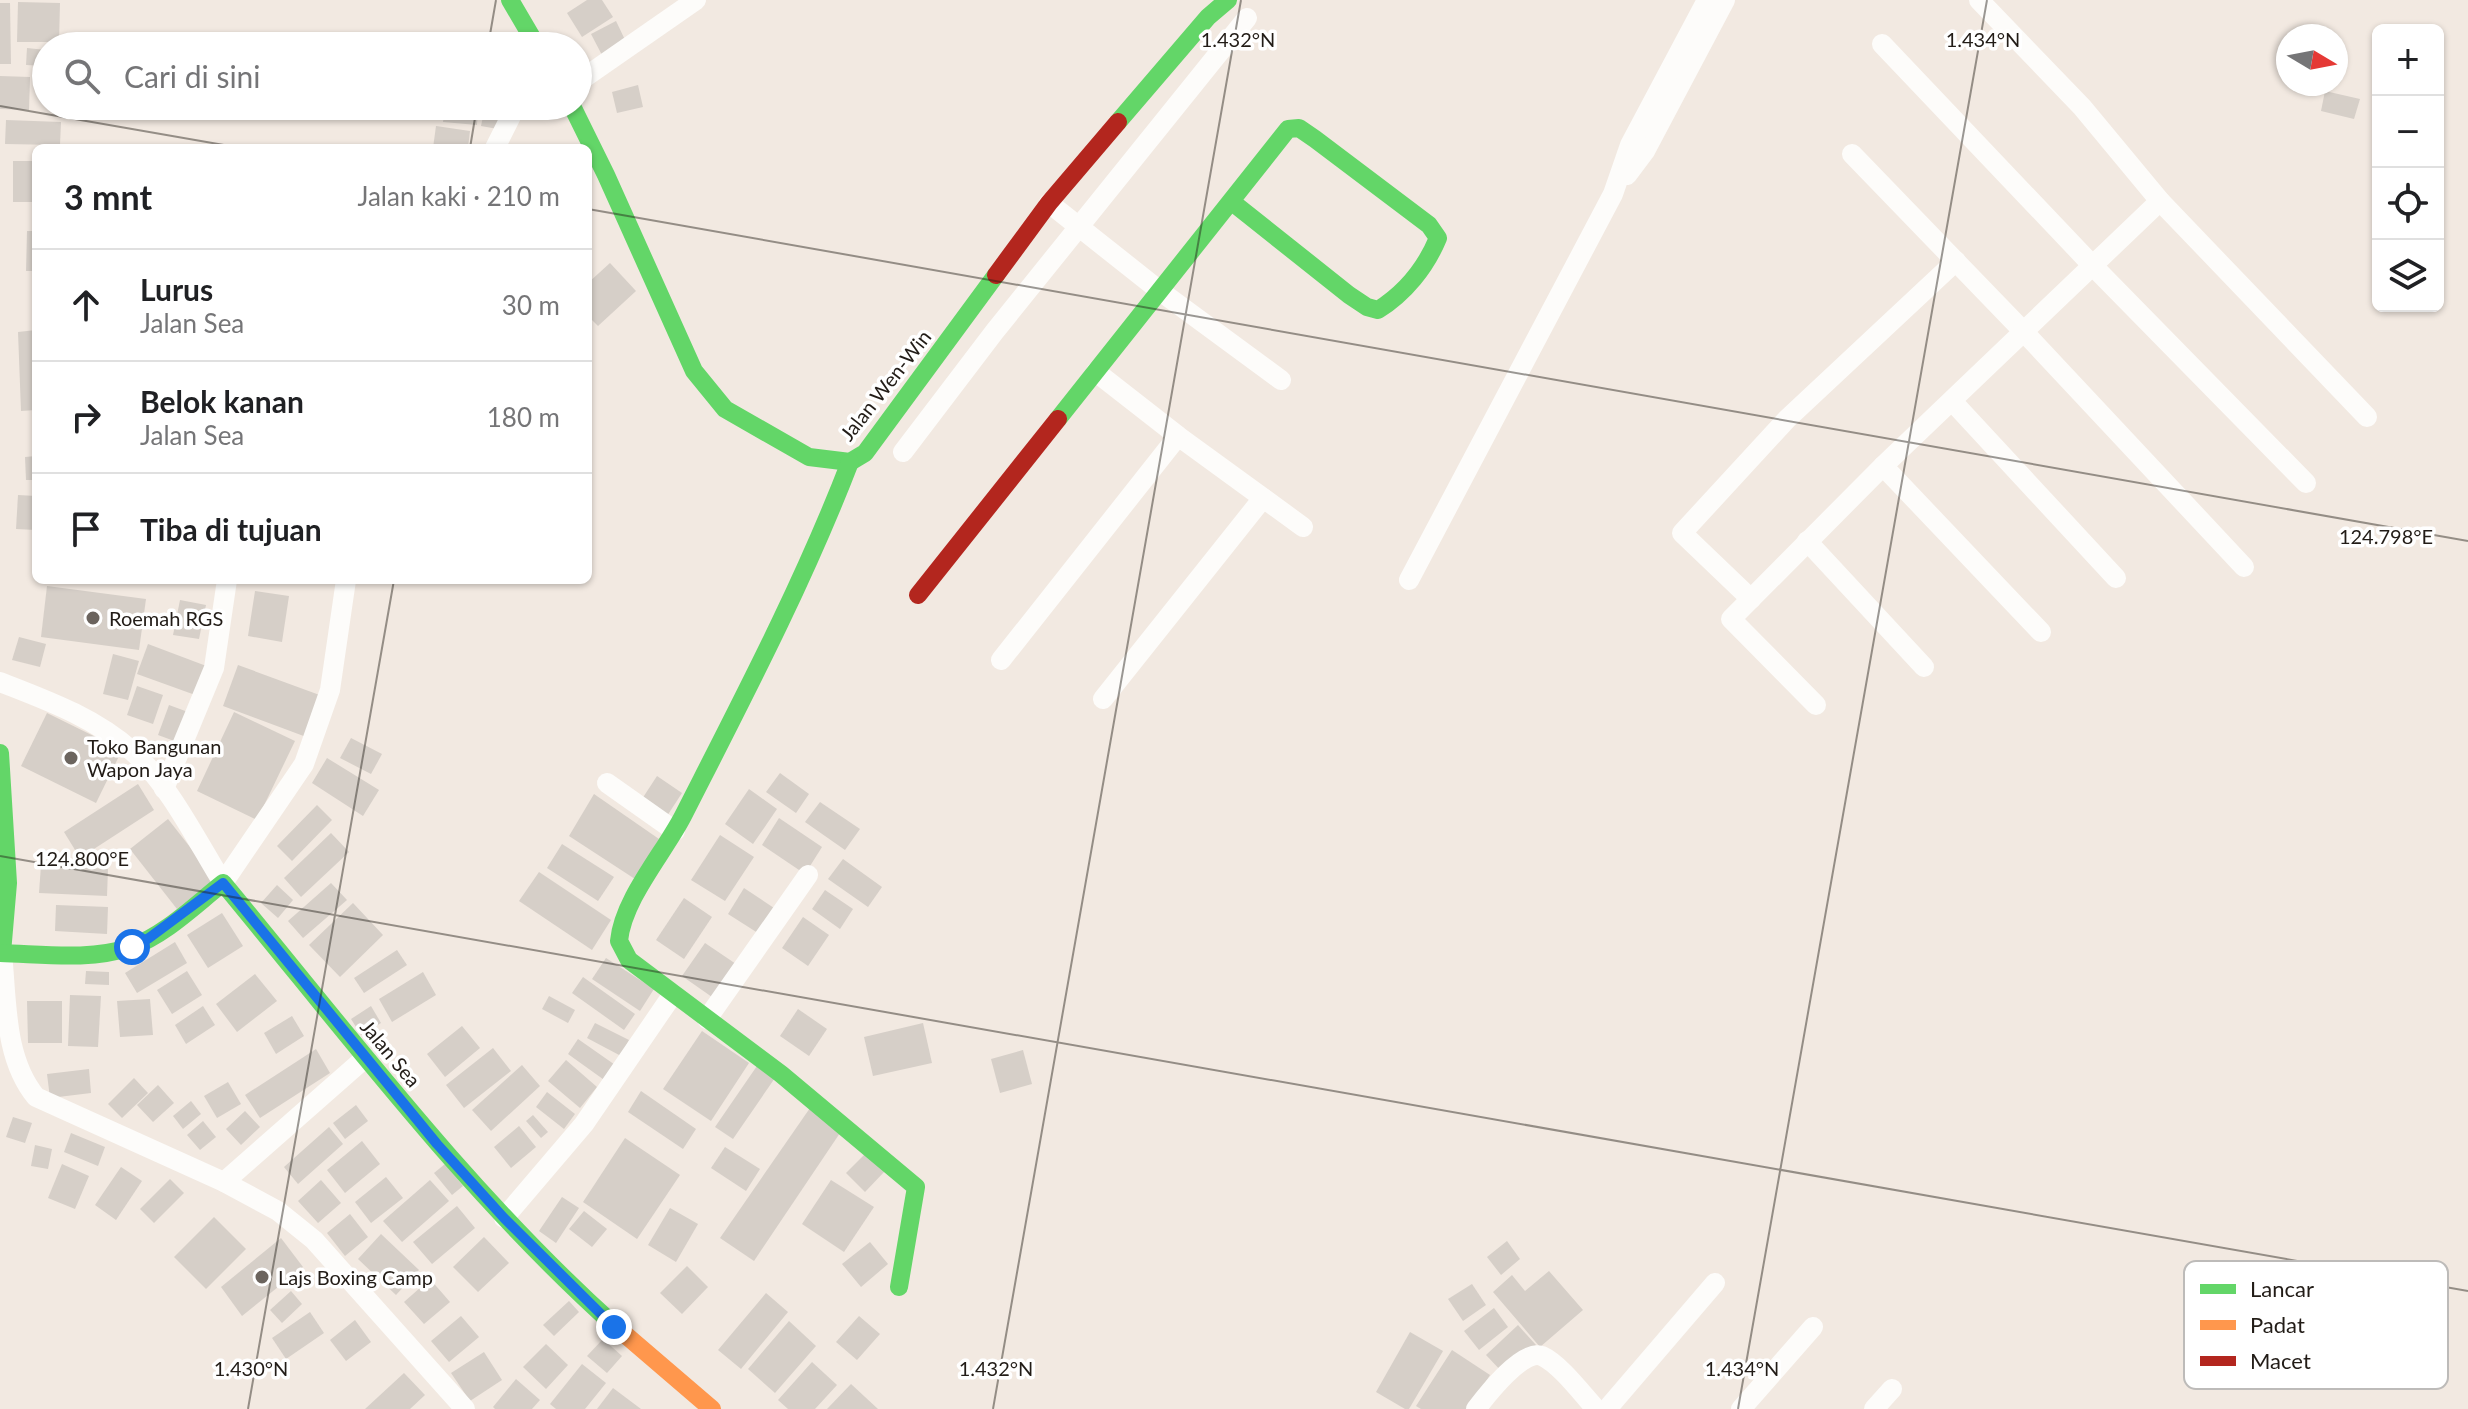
<!DOCTYPE html>
<html lang="id">
<meta charset="utf-8">
<style>
body{margin:0;font-family:Lato,sans-serif;background:#f2f2f2;color:#202124}
.controls{position:absolute;right:24px;top:24px;display:grid;overflow:hidden;border-radius:12px;box-shadow:0 2px 6px #0004}
.controls button{width:72px;height:72px;display:grid;place-items:center;padding:0;border:0;border-bottom:2px solid #e0e0e0;background:#fff;color:#202124;font:40px sans-serif}
.compass{position:absolute;left:2276px;top:24px;width:72px;height:72px;border-radius:50%;background:#fff;box-shadow:0 2px 6px #0004;rotate:100deg}
.stop{position:absolute;width:24px;height:24px;margin:-18px;border:6px solid #1a73e8;border-radius:50%;background:#fff}
.stop.end{background:#1a73e8;border-color:#fff;box-shadow:0 2px 8px #0008}
.list{margin:0;padding:0;list-style:none}
h2{display:flex;justify-content:space-between;align-items:center;height:104px;margin:0;padding:0 32px;font-size:34px}
h2 small{font-size:26px;font-weight:400;color:#757577}
.list li{display:grid;grid-template-columns:52px 1fr auto;gap:24px;align-items:center;box-sizing:border-box;height:112px;padding:0 32px;border-top:2px solid #e0e0e0}
.list b{display:block;font-size:30px;white-space:nowrap}
.list p{margin:0;font-size:26px;white-space:nowrap;color:#757577}
.list em{font-size:26px;font-style:normal;color:#757577}
.icon{flex:none;width:44px;height:44px;fill:none;stroke:currentColor;stroke-width:2;stroke-linecap:round;stroke-linejoin:round}
.map{position:relative;flex:none;width:2468px;height:1409px;overflow:hidden}
.search{position:absolute;background:#fff;box-shadow:0 2px 6px #0004;left:32px;top:32px;width:560px;height:88px;display:flex;align-items:center;gap:20px;box-sizing:border-box;padding:0 28px;border-radius:44px;color:#757577;font-size:30px}
.panel{position:absolute;background:#fff;box-shadow:0 2px 6px #0004;left:32px;top:144px;width:560px;height:440px;border-radius:12px}
.map>svg:first-child{display:block}
.building{fill:#d6cfc8}
.lines{fill:none;stroke-linecap:round;stroke-linejoin:round}
.street{stroke:#fdfcfa;stroke-width:20}
.fast{stroke:#63d668;stroke-width:18}
.slow{stroke:#ff974d;stroke-width:18}
.jam{stroke:#b3261e;stroke-width:18}
.route{stroke:#1a73e8;stroke-width:10}
.ticks{fill:none;stroke:#221c17;stroke-width:2;stroke-opacity:0.45}
.poi-dot{fill:#6b645e;stroke:#fff;stroke-width:3}
.labels{text-anchor:middle;dominant-baseline:central;stroke-width:7;stroke-linejoin:round;paint-order:stroke}
.street-label{font-size:20px;fill:#221c17;stroke:#fff}
.poi-label{font-size:20px;fill:#221c17;stroke:#fff;text-anchor:start}
.key{fill:#fff;stroke:#bdbbb9;stroke-width:2}
.key-label{font-size:22px;fill:#221c17}
.ticks-label{font-size:20px;text-anchor:middle;fill:#221c17;stroke:#fff;stroke-width:7;stroke-linejoin:round;paint-order:stroke}
</style>
<div class="map">
<svg width="2468" height="1409" viewBox="0 0 2468 1409">
<rect width="100%" height="100%" fill="#f2e9e1"/>
<g class="building">
<path d="M587,0h15l11,17 -31,20 -15,-24z"/>
<path d="M18,2l42,1 -1,39h-42z"/>
<path d="M0,3h10l1,61h-11z"/>
<path d="M616,21l11,23 -24,13 -12,-23z"/>
<path d="M27,48l19,2v16l-20,-1z"/>
<path d="M0,76l30,1 -1,33 -29,-1z"/>
<path d="M638,85l5,22 -26,6 -5,-21z"/>
<path d="M2325,91l35,8 -6,20 -33,-8z"/>
<path d="M485,107l21,4 -3,19 -22,-4z"/>
<path d="M445,108l33,3 -1,14 -34,-3z"/>
<path d="M6,120l55,2 -1,23 -55,-1z"/>
<path d="M436,126l34,5 -2,17h-35z"/>
<rect x="13" y="161" width="23" height="41"/>
<path d="M27,231h9v40h-10z"/>
<path d="M610,263l26,28 -38,35 -10,-10v-33z"/>
<path d="M36,330v80l-15,1 -3,-79z"/>
<path d="M36,456v24h-10l-1,-23z"/>
<path d="M18,495l18,1v34l-20,-1z"/>
<path d="M47,586l99,13 -7,51 -98,-13z"/>
<path d="M255,591l34,5 -7,46 -34,-6z"/>
<path d="M180,600l26,5 -7,34 -26,-4z"/>
<path d="M19,637l27,7 -6,23 -28,-7z"/>
<path d="M148,644l61,23 -11,29 -61,-22z"/>
<path d="M113,654l26,7 -11,39 -25,-6z"/>
<path d="M238,665l87,32 -16,41 -86,-32z"/>
<path d="M137,686l26,9 -10,29 -26,-9z"/>
<path d="M169,705l19,7 -11,30 -19,-7z"/>
<path d="M234,712l61,29 -38,79 -60,-29z"/>
<path d="M47,713l75,37 -26,53 -75,-37z"/>
<path d="M351,738l31,16 -11,20 -31,-16z"/>
<path d="M327,758l52,32 -16,26 -51,-33z"/>
<path d="M780,773l29,21 -13,19 -30,-21z"/>
<path d="M657,776l25,17 -15,23 -25,-17z"/>
<path d="M138,784l16,26 -74,48 -16,-26z"/>
<path d="M749,789l28,20 -24,35 -28,-20z"/>
<path d="M594,794l65,45 -24,40 -66,-43z"/>
<path d="M820,802l40,27 -15,21 -40,-28z"/>
<path d="M317,805l15,15 -40,41 -15,-15z"/>
<path d="M779,818l43,29 -17,27 -43,-29z"/>
<path d="M168,819l47,60 -38,30 -47,-60z"/>
<path d="M331,833l18,19 -48,45 -17,-19z"/>
<path d="M720,835l34,22 -29,44 -34,-21z"/>
<path d="M562,844l52,33 -16,24 -51,-33z"/>
<path d="M843,859l39,28 -14,20 -40,-28z"/>
<path d="M41,865l67,4 -1,27 -68,-3z"/>
<path d="M539,872l72,48 -19,30 -73,-49z"/>
<path d="M331,883l16,17 -44,38 -15,-17z"/>
<path d="M277,885l16,15 -15,18 -17,-15z"/>
<path d="M744,888l33,22 -16,25 -33,-21z"/>
<path d="M825,890l28,19 -13,20 -28,-20z"/>
<path d="M684,898l28,19 -28,42 -28,-19z"/>
<path d="M353,903l30,32 -43,42 -31,-32z"/>
<path d="M56,905l52,2 -1,27 -52,-3z"/>
<path d="M222,913l21,33 -35,22 -21,-33z"/>
<path d="M803,917l26,18 -21,31 -26,-18z"/>
<path d="M175,942l12,21 -50,30 -12,-20z"/>
<path d="M705,943l31,21 -24,33 -30,-21z"/>
<path d="M397,950l10,15 -43,28 -10,-15z"/>
<path d="M606,958l48,31 -14,22 -48,-32z"/>
<path d="M86,971l23,1v13l-24,-1z"/>
<path d="M187,971l15,24 -30,19 -15,-24z"/>
<path d="M423,972l13,23 -44,27 -13,-23z"/>
<path d="M255,974l22,27 -40,31 -21,-28z"/>
<path d="M583,977l52,37 -11,16 -52,-37z"/>
<path d="M70,995l31,1 -3,51 -30,-1z"/>
<path d="M549,996l26,14 -7,13 -26,-14z"/>
<path d="M150,999l3,36 -33,2 -3,-36z"/>
<path d="M27,1001h35v42h-34z"/>
<path d="M203,1006l12,19 -29,19 -11,-19z"/>
<path d="M371,1006l10,17 -20,12 -10,-16z"/>
<path d="M798,1009l29,20 -18,27 -29,-20z"/>
<path d="M292,1016l12,20 -28,18 -12,-21z"/>
<path d="M595,1023l34,17 -8,16 -34,-18z"/>
<path d="M923,1023l9,40 -59,13 -9,-39z"/>
<path d="M462,1026l18,22 -35,29 -18,-23z"/>
<path d="M702,1031l47,32 -38,58 -48,-32z"/>
<path d="M578,1039l40,28 -11,15 -39,-28z"/>
<path d="M493,1048l18,23 -47,37 -18,-23z"/>
<path d="M316,1049l14,24 -70,45 -15,-23z"/>
<path d="M1023,1050l9,34 -32,9 -9,-34z"/>
<path d="M566,1060l31,27 -17,21 -32,-27z"/>
<path d="M759,1063l18,12 -44,64 -18,-12z"/>
<path d="M522,1065l18,21 -49,45 -19,-21z"/>
<path d="M89,1069l2,24 -41,5 -3,-24z"/>
<path d="M134,1078l14,15 -26,25 -14,-14z"/>
<path d="M228,1082l13,22 -24,14 -13,-22z"/>
<path d="M158,1085l16,18 -21,19 -16,-17z"/>
<path d="M641,1091l55,38 -13,20 -55,-37z"/>
<path d="M547,1092l28,22 -11,15 -28,-22z"/>
<path d="M191,1101l10,13 -18,15 -10,-13z"/>
<path d="M356,1105l12,16 -23,18 -12,-16z"/>
<path d="M810,1108l32,22 -88,131 -34,-23z"/>
<path d="M245,1111l15,16 -19,18 -15,-16z"/>
<path d="M533,1115l15,17 -7,6 -15,-17z"/>
<path d="M13,1117l19,6 -7,20 -19,-6z"/>
<path d="M203,1121l13,16 -16,13 -13,-15z"/>
<path d="M519,1126l17,21 -25,21 -17,-21z"/>
<path d="M329,1127l14,17 -45,40 -14,-17z"/>
<path d="M71,1133l34,14 -7,19 -34,-14z"/>
<path d="M625,1138l55,37 -43,64 -54,-37z"/>
<path d="M362,1141l18,23 -35,29 -18,-23z"/>
<path d="M35,1145l17,4 -4,20 -17,-3z"/>
<path d="M725,1147l35,22 -14,22 -35,-23z"/>
<path d="M866,1153l19,18 -20,21 -19,-19z"/>
<path d="M62,1164l27,12 -14,33 -27,-11z"/>
<path d="M445,1164l18,22 -11,9 -18,-22z"/>
<path d="M121,1167l21,14 -26,39 -21,-15z"/>
<path d="M386,1177l17,21 -32,25 -16,-21z"/>
<path d="M170,1179l14,14 -30,30 -14,-14z"/>
<path d="M321,1180l20,23 -23,20 -20,-22z"/>
<path d="M430,1180l19,21 -47,41 -19,-21z"/>
<path d="M831,1180l43,27 -30,45 -42,-28z"/>
<path d="M562,1197l17,11 -23,35 -17,-12z"/>
<path d="M457,1206l18,22 -43,36 -19,-22z"/>
<path d="M670,1208l28,16 -22,38 -28,-17z"/>
<path d="M584,1211l23,18 -15,18 -23,-18z"/>
<path d="M350,1214l18,23 -23,19 -18,-23z"/>
<path d="M214,1217l32,32 -40,40 -32,-32z"/>
<path d="M381,1234l38,36 -23,25 -38,-36z"/>
<path d="M484,1237l25,26 -31,29 -25,-25z"/>
<path d="M281,1238l22,29 -61,49 -21,-29z"/>
<path d="M1507,1241l13,18 -19,16 -14,-18z"/>
<path d="M870,1242l18,22 -27,23 -19,-23z"/>
<path d="M687,1266l21,21 -26,27 -22,-21z"/>
<path d="M1549,1271l34,39 -43,37 -47,-55 19,-17 13,16z"/>
<path d="M430,1279l20,23 -26,22 -20,-22z"/>
<path d="M1472,1284l14,21 -23,16 -15,-22z"/>
<path d="M291,1291l11,13 -20,19 -12,-13z"/>
<path d="M766,1293l22,19 -47,57 -23,-19z"/>
<path d="M569,1301l10,11 -25,24 -11,-11z"/>
<path d="M1494,1308l14,19 -29,23 -15,-19z"/>
<path d="M310,1312l14,21 -38,26 -14,-21z"/>
<path d="M461,1316l18,21 -30,25 -18,-21z"/>
<path d="M859,1316l21,18 -23,26 -21,-18z"/>
<path d="M355,1320l16,22 -25,19 -16,-21z"/>
<path d="M789,1321l27,25 -41,47 -27,-24z"/>
<path d="M1518,1325l18,20 -32,29 -18,-19z"/>
<path d="M1410,1332l33,19 -34,58h-4l-29,-17z"/>
<path d="M603,1339l19,17 -15,17 -20,-17z"/>
<path d="M546,1344l22,21 -22,24 -23,-22z"/>
<path d="M1452,1350l38,25 -22,34h-47l-5,-3z"/>
<path d="M484,1352l18,28 -32,21 -19,-28z"/>
<path d="M812,1362l25,23 -22,24h-27l-10,-9z"/>
<path d="M582,1364l24,19 -21,26h-29l-6,-5z"/>
<path d="M404,1373l21,22 -15,14h-45z"/>
<path d="M516,1379l24,21 -8,9h-37l-2,-2z"/>
<path d="M851,1384l27,25h-51z"/>
<path d="M613,1388l28,21h-44z"/>
</g>
<g class="lines">
<g class="street">
<path d="M1979,0l103,107 78,94 207,216"/>
<path d="M1882,44l211,222 213,217"/>
<path d="M578,82l118,-82"/>
<path d="M495,148l21,-42"/>
<path d="M1852,154l172,178 220,235"/>
<path d="M1627,175l18,-24 80,-151"/>
<path d="M1049,203l111,88 121,89"/>
<path d="M1096,372l82,64 125,91"/>
<path d="M1952,401l164,177"/>
<path d="M903,452l92,-121 252,-313"/>
<path d="M1883,466l158,166"/>
<path d="M1807,541l117,126"/>
<path d="M1409,580l204,-386 17,-49 77,-145"/>
<path d="M1751,599l-69,-66 105,-114 169,-158"/>
<path d="M1001,660l177,-224"/>
<path d="M0,682c46,18 94,35 132,69 37,33 65,90 91,132l81,-119 26,-74 16,-110"/>
<path d="M1103,699l160,-201"/>
<path d="M1816,705l-85,-86 152,-153 277,-265"/>
<path d="M607,783l68,48"/>
<path d="M164,789l50,-121 13,-88"/>
<path d="M2,953c5,49 2,105 34,144l188,85 54,29 36,29 151,169"/>
<path d="M707,1019l101,-144"/>
<path d="M224,1182l141,-124"/>
<path d="M504,1218l80,-94 89,-130"/>
<path d="M1476,1409c10,-13 47,-61 66,-53 18,8 41,39 54,53"/>
<path d="M1607,1409l108,-126"/>
<path d="M1741,1409l72,-82"/>
<path d="M1874,1409l18,-20"/>
</g>
<g class="fast">
<path d="M510,0l27,46"/>
<path d="M572,106l34,69 88,196 31,38 84,48 41,5 15,-9 131,-178"/>
<path d="M1118,122l90,-105 20,-17"/>
<path d="M1058,419l230,-290 11,-1 16,11 114,86 9,13c-12,29 -33,55 -60,72l-11,-3 -18,-12 -117,-93"/>
<path d="M850,462c-47,122 -108,238 -167,354 -19,37 -60,83 -64,125l10,19 152,114 135,113 -17,100"/>
<path d="M0,753l8,130 -6,70"/>
<path d="M0,953c42,1 90,8 131,-6 34,-12 64,-42 92,-64 126,152 244,310 391,442"/>
</g>
<path class="slow" d="M614,1325l98,84"/>
<g class="jam">
<path d="M996,275l53,-72 69,-81"/>
<path d="M918,595l140,-176"/>
</g>
</g>
<g class="lines">
<path class="route" d="M132,947l17,-9 74,-55 214,261 67,74 110,109"/>
</g>
<path class="ticks" d="M488,46l8,-46M0,106l241,42M470,148l7,-42M588,209l1880,332M0,856l2468,435M248,1409l146,-829M993,1409l248,-1409M1738,1409l249,-1409"/>
<g class="poi-dot">
<circle cx="93" cy="618" r="8"/>
<circle cx="71" cy="758" r="8"/>
<circle cx="262" cy="1277" r="8"/>
</g>
<g class="labels">
<g class="street-label">
<text transform="translate(885 385) rotate(-52)">Jalan Wen-Win</text>
<text transform="translate(391 1053) rotate(50)">Jalan Sea</text>
</g>
<g class="poi-label">
<text x="109" y="618">Roemah RGS</text>
<text x="87" y="746">Toko Bangunan<tspan x="87" dy="23">Wapon Jaya</tspan></text>
<text x="278" y="1277">Lajs Boxing Camp</text>
</g>
</g>
<rect x="2184" y="1261" width="264" height="128" rx="12" class="key"/>
<rect x="2200" y="1284" width="36" height="10" fill="#63d668"/>
<rect x="2200" y="1320" width="36" height="10" fill="#ff974d"/>
<rect x="2200" y="1356" width="36" height="10" fill="#b3261e"/>
<g class="key-label">
<text x="2250" y="1297">Lancar</text>
<text x="2250" y="1333">Padat</text>
<text x="2250" y="1369">Macet</text>
</g>
<g class="ticks-label">
<text x="1238" y="47">1.432°N</text>
<text x="1983" y="47">1.434°N</text>
<text x="2386" y="544">124.798°E</text>
<text x="82" y="866">124.800°E</text>
<text x="251" y="1376">1.430°N</text>
<text x="996" y="1376">1.432°N</text>
<text x="1742" y="1376">1.434°N</text>
</g>
</svg>
<div class="controls">
<button>+</button>
<button>−</button>
<button><svg class="icon" aria-label="locate" viewBox="0 0 24 24"><circle cx="12" cy="12" r="6"/><path d="M12 2v4M12 18v4M2 12h4M18 12h4"/></svg></button>
<button><svg class="icon" aria-label="layers" viewBox="0 0 24 24"><path d="M12 4l9 5-9 5-9-5zM3 14l9 5 9-5"/></svg></button>
</div>
<svg class="compass" viewBox="-18 -18 36 36"><path d="M0-13l5 13h-10z" fill="#e53935"/><path d="M0 13l5-13h-10z" fill="#757577"/></svg>
<div class="stop" style="left:132px;top:947px"></div>
<div class="stop end" style="left:614px;top:1327px"></div>
<div class="search"><svg class="icon" aria-label="search" viewBox="0 0 24 24"><circle cx="10" cy="10" r="6"/><path d="M15 15l6 6"/></svg>Cari di sini</div>
<section class="panel">
<h2>3 mnt<small>Jalan kaki · 210 m</small></h2>
<ul class="list">
<li><svg class="icon" aria-label="ahead" viewBox="0 0 24 24"><path d="M12 20V5M6 11l6-6 6 6"/></svg><div><b>Lurus</b><p>Jalan Sea</p></div><em>30 m</em></li>
<li><svg class="icon" aria-label="right" viewBox="0 0 24 24"><path d="M7 20v-9h11M14 6l5 5-5 5"/></svg><div><b>Belok kanan</b><p>Jalan Sea</p></div><em>180 m</em></li>
<li><svg class="icon" aria-label="arrive" viewBox="0 0 24 24"><path d="M6 21V4h12l-3 4 3 4H6"/></svg><div><b>Tiba di tujuan</b></div></li>
</ul>
</section>
</div>
